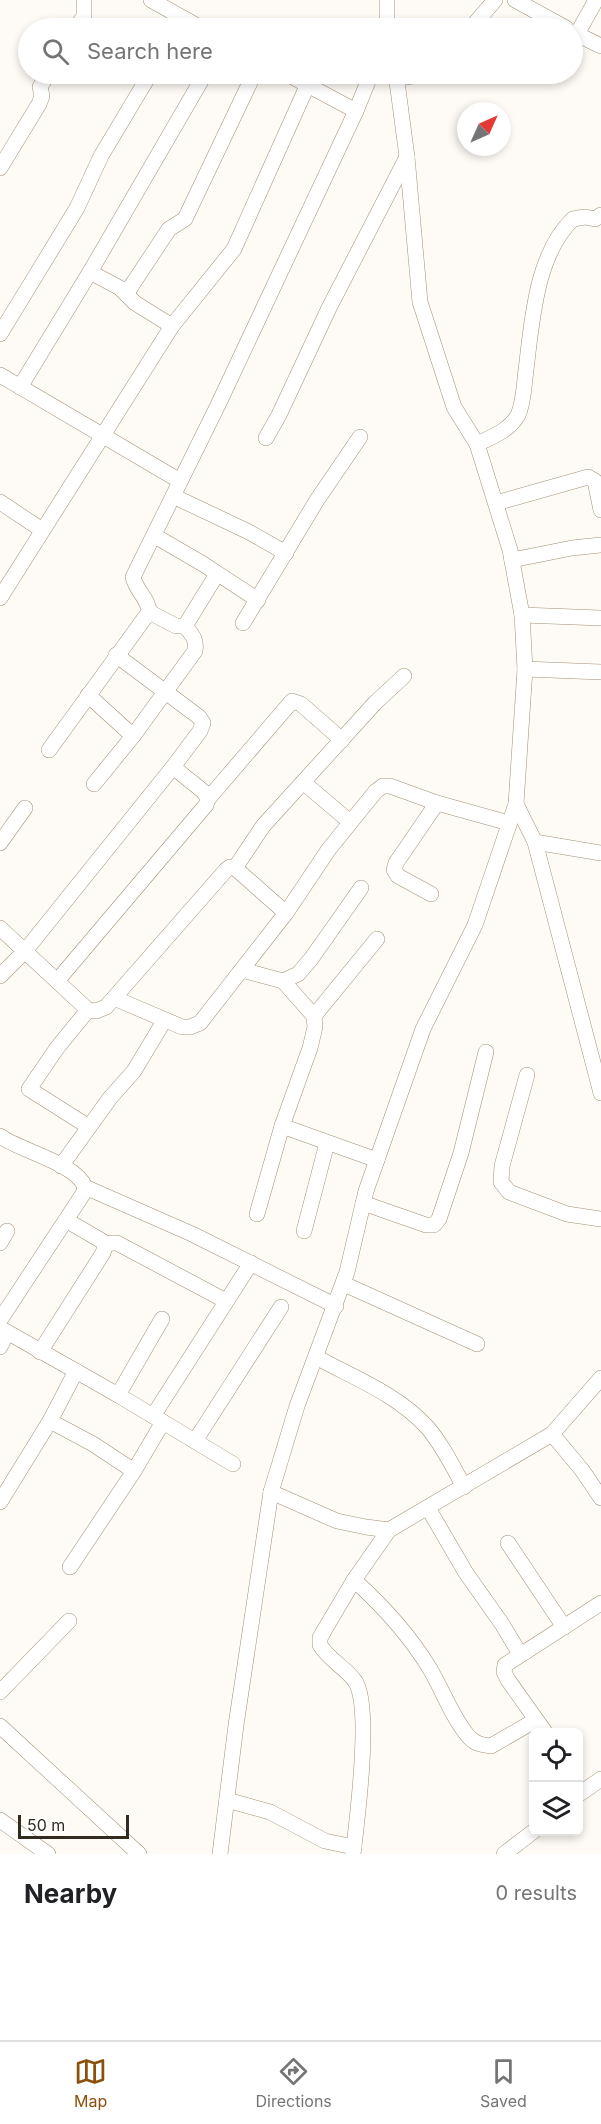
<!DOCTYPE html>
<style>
body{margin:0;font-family:Inter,sans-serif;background:#f6f6f6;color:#202124}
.controls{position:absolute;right:18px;bottom:18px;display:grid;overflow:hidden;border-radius:9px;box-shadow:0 3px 9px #0003}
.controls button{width:54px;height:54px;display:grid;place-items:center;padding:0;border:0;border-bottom:2px solid #e0e0e0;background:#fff;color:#202124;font:30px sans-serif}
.compass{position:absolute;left:457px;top:102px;width:54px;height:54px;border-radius:50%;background:#fff;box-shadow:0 3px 9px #0003;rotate:45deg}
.scale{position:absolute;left:18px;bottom:15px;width:111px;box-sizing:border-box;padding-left:6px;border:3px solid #332b20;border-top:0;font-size:16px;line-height:21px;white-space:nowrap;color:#332b20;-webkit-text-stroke:4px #fff;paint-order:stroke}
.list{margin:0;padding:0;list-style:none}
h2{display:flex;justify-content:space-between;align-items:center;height:78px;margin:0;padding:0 24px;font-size:26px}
h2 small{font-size:20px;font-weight:400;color:#757577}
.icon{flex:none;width:33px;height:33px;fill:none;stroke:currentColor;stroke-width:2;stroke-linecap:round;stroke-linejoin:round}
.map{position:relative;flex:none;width:601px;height:1854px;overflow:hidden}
.search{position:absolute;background:#fff;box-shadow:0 3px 9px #0003;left:18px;right:18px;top:18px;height:66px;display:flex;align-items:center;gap:15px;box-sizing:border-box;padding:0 21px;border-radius:33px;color:#757577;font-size:22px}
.sheet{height:186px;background:#fff}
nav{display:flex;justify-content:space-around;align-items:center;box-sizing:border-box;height:84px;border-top:2px solid #e0e0e0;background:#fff;font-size:16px;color:#757577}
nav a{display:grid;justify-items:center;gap:3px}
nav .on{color:#8c500d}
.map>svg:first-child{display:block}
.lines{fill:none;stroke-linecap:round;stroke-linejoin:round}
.minor-casing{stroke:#a39076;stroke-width:16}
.minor{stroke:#fff;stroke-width:15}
</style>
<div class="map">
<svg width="601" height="1854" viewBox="0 0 601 1854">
<rect width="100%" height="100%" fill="#fefaf5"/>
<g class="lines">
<defs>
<g id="minor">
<path d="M151,0l50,28"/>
<path d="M387,0v28"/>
<path d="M515,0l51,28"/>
<path d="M76,28l8,-12v-16"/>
<path d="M471,28l24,-28"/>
<path d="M572,32l29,14"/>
<path d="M577,34l19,-34"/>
<path d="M287,74l69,37"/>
<path d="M398,78l30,-4"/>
<path d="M0,168l39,-64 3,-8 -2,-9 8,-13"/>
<path d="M90,272l30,16 15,15 37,23"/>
<path d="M126,294l43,-65 16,-10 69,-145"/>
<path d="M0,334l77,-126 24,-52 49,-82"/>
<path d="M0,375l180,106"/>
<path d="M20,387l70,-115 115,-198"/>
<path d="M266,438l13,-23 50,-107 78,-151"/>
<path d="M477,444c15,-7 33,-14 41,-29 6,-13 6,-31 8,-45 6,-49 10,-116 47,-151l12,-2 10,2 6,-4"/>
<path d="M173,496l76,36 37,21"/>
<path d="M0,502l42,28"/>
<path d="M496,503l92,-26 7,4 6,29"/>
<path d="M155,536l48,28 55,36"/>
<path d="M512,560l60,-12 29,-3"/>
<path d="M0,598l172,-272 62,-77 74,-165"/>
<path d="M149,612l27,14h9l32,-52"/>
<path d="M522,615l79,3"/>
<path d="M243,623l74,-123 43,-63"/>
<path d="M525,669l76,3"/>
<path d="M88,695l45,41"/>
<path d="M49,750l100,-138c0,-13 -13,-21 -16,-35l85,-172 138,-294 15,-37"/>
<path d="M303,782l47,40"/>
<path d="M94,784l39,-48 62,-85c2,-12 -3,-16 -10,-25"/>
<path d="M208,799l84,-98 9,3 41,36"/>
<path d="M516,804l19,38 66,251"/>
<path d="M535,842l66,11"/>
<path d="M0,843l25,-35"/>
<path d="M235,868l28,-42 112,-123 29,-27"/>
<path d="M431,894l-33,-18 -4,-6 2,-7 41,-60"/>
<path d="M0,928l88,82 8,1 10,-4 120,-137 4,-3 5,1 51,45"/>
<path d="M242,970l41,11 15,-7 13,-15 50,-71"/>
<path d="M0,976l25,-25 148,-184 27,-36 3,-8 -4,-6 -83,-62"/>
<path d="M57,981l149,-176 2,-6 -4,-7 -31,-25"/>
<path d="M114,998l68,29h8l10,-4 86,-110 43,-64 47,-58 7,-5h7l47,17 72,20"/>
<path d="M88,1010l-31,38 -28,41 60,38"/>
<path d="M314,1016l63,-77"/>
<path d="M527,1075l-25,91 -1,16 8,10 58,22 34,5"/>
<path d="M282,1126l95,34"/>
<path d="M0,1136c20,15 76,27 85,51l-2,7 -83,126"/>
<path d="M61,1166l49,-68 24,-27 30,-50"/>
<path d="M85,1187l107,47 144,72"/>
<path d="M363,1203l63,22h8l5,-6 22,-66 25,-101"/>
<path d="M257,1214l25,-88 28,-78 5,-21 -1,-11 -31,-35"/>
<path d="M304,1231l23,-88"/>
<path d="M0,1243l7,-12"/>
<path d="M105,1246l6,-3h6l109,58"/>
<path d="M344,1284l133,60"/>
<path d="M0,1328l118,67 115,69"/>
<path d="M0,1347l7,-14"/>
<path d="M40,1352l63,-99 2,-7 -3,-5 -36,-21"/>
<path d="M316,1357c38,21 81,37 111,70 15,17 26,40 37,60"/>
<path d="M118,1395l44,-76"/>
<path d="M153,1416l98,-153"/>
<path d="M50,1421l43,23 41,27"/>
<path d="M552,1434l30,36 19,28"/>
<path d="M195,1441l86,-134"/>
<path d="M271,1492l66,29 29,6 23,3"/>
<path d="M0,1502l50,-81 26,-50"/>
<path d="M428,1508l38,65 36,51 18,30"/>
<path d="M508,1543l56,84"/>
<path d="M70,1567l64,-96 29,-49"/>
<path d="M354,1580c30,27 55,54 76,89 12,20 24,52 39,68 6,7 14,8 22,9l45,-26"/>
<path d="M0,1692l69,-71"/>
<path d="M0,1726l139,128"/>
<path d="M545,1732l-37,-52 -4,-8 1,-7 96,-62"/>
<path d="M578,1795l23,-16"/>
<path d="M227,1800l43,12 55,29 29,6"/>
<path d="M0,1820l48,34"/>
<path d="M220,1854l16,-129 35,-233 26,-86 50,-134 19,-81 57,-162 52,-104 41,-121 9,-135 -3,-54 -12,-65 -33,-106 -23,-37 -34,-105 -13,-145 -11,-83"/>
<path d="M353,1854c4,-33 19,-148 2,-173 -10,-14 -26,-21 -35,-36v-7l5,-9 29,-49 35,-50 163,-96 49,-56"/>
<path d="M504,1854l30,-23"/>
</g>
</defs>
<use href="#minor" class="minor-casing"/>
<use href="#minor" class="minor"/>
</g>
</svg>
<div class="controls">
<button><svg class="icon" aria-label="locate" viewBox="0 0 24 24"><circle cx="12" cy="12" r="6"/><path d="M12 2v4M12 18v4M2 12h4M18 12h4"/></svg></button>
<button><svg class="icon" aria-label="layers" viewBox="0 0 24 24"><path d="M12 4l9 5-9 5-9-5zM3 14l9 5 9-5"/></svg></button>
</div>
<svg class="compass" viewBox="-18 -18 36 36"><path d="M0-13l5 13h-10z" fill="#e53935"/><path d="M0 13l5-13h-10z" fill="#757577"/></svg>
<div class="scale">50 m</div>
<div class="search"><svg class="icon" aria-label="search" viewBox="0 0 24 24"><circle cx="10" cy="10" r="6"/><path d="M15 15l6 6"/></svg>Search here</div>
</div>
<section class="sheet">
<h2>Nearby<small>0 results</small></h2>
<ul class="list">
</ul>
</section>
<nav>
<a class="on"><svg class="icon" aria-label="map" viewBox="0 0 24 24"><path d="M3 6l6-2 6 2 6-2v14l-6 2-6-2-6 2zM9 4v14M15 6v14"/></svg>Map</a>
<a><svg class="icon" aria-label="directions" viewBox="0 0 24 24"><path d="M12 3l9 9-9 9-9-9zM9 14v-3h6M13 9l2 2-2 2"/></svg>Directions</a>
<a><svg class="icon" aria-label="saved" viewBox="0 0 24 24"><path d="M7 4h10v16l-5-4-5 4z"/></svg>Saved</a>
</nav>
